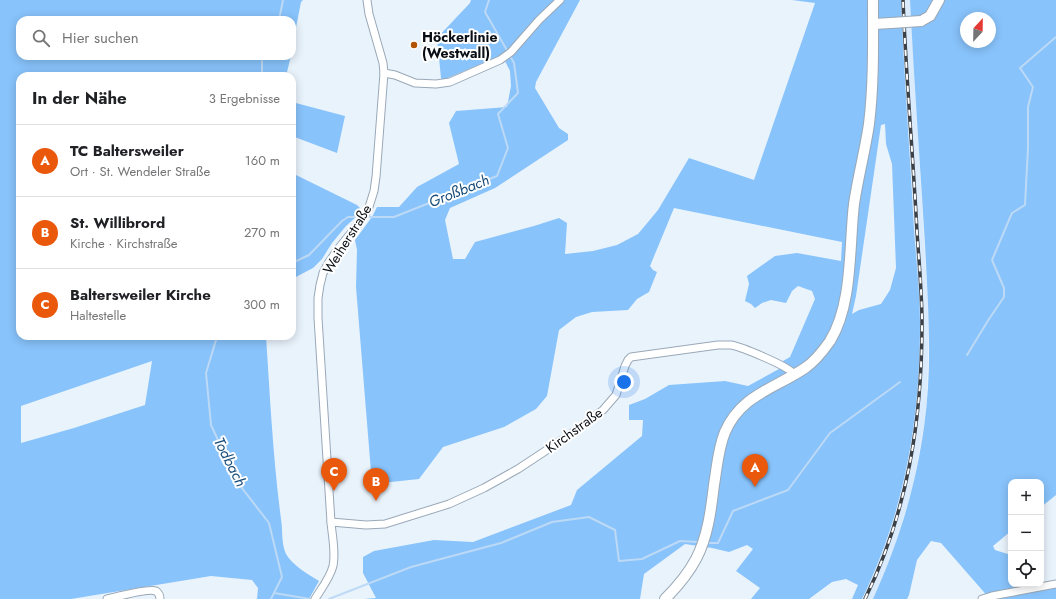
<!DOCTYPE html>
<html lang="de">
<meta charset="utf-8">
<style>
body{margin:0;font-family:Jost,sans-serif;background:#f2f2f2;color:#202124}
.controls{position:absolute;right:12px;bottom:12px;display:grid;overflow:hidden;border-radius:8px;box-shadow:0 2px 10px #0003}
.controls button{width:36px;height:36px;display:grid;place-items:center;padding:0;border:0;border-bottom:1px solid #e0e0e0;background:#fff;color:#202124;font:20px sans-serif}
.compass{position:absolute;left:960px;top:12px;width:36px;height:36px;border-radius:50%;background:#fff;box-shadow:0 2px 10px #0003;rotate:22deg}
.you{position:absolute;left:624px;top:382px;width:14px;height:14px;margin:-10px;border:3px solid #fff;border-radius:50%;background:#1a73e8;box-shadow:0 0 0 6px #1a73e833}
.badge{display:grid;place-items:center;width:26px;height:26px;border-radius:50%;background:#ea580c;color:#fff;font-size:13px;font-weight:700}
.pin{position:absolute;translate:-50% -33px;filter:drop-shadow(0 1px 2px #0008)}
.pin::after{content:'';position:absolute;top:21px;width:14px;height:12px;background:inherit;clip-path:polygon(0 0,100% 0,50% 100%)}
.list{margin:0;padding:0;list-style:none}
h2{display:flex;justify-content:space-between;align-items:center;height:52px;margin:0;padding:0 16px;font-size:17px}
h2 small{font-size:13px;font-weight:400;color:#757577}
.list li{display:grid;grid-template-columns:26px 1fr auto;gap:12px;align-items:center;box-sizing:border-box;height:72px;padding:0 16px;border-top:1px solid #e0e0e0}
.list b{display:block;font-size:15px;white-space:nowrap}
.list p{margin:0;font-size:13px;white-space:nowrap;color:#757577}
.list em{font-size:13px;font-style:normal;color:#757577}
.icon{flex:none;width:22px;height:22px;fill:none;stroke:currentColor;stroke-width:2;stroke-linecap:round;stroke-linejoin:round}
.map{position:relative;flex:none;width:1056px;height:599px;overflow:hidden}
.search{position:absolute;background:#fff;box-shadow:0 2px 10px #0003;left:16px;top:16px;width:280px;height:44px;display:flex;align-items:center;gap:10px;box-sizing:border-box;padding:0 14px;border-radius:12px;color:#757577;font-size:15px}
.panel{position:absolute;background:#fff;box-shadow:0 2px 10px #0003;left:16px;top:72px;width:280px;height:268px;border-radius:12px}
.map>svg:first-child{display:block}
.built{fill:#daebfd}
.green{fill:#88c3fb;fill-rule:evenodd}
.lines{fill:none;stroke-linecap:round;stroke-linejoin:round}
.stream{stroke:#bcd9f5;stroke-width:2}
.street-casing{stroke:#99a8b7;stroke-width:9}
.secondary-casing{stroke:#99a8b7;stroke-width:12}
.street{stroke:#fff;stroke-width:7}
.secondary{stroke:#fff;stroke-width:10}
.rail-casing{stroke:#3b4147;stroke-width:3.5}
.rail{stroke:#fff;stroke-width:2;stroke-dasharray:6;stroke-linecap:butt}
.secondary-bridge-casing{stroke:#99a8b7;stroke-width:12;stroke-linecap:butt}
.secondary-bridge{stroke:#fff;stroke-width:10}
.poi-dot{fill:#b25302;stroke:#fff;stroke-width:1.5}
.labels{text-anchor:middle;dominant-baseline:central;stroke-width:4;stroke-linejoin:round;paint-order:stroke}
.poi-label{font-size:14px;font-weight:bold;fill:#090e14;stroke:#fff;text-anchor:start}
.street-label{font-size:14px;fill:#090e14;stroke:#fff}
.water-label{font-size:15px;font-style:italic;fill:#184d7a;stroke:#fff}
</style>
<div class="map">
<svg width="1056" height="599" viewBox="0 0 1056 599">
<rect width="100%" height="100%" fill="#e9f3fc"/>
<path class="built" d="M901,0h9l19,322 -2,76 -3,27 -11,61 -16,55 -24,58h-11l16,-35 19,-54 13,-56 7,-56 3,-76z"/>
<g class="green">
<path d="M0,0h303l-2,2 -9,46v-28h-272v36h271l-5,20h-266v260h246c4,61 7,122 15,183 2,12 0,24 5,35 6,11 23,21 33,27l-10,18h-52l1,-11 -6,-8 -41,-4 -140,23h-71zM152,361l-7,44 -71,23 -53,15v-37z"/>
<path d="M471,0h109l-44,82 -1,6 24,40 9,6v6l-73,48 -45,20 -5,12 8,39h12l10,-17 59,-16 25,-8 8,5 -2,31 28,-3 24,-6 21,-11 20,-24 31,-52 65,22 61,-177 -23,-3h109c3,76 9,153 13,229 2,31 6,63 6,94 0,99 -15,187 -58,276h-10l6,-14 -12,-6 -14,3 -23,17h-58l9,-11 -24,-17 17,-22 -6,-4 -18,7 -17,-4 -27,-4 -41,30 -4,25h-276l12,-1 -13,-25v-16l11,-6 60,-11 39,2 98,-37 6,-15 65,-54 1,-16h-14v-15l16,-6 24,-14 56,-4 23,5 31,-17 4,-8 7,-4 25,-58 -3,-8 -14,-5 -6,5 -6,12 -15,-3 -9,3 -7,5 -4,-4 -6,-3 4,-17 -2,-8 28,-20 22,-3 44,8 1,-19 -168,-34 -24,58 3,4 4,2 -8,20 -12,7 -9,11 -36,2 -16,5 -17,13 -12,66 -11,13 -32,18 -61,20 -24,32 -47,5 -16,-197 1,-37 -2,-10 17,-23 5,-10h22l18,-20 42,-23 -10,-41 7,-12 51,-4 4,-21 -1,-15 -8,-16 -59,25 -2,-2 -4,-40 33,-35zM885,124l1,20 6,20 4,104 -6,22 -9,14 -22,6 -7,4 4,-18 25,-171z"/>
<path d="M910,0h146v495l-15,12v-25h-30v49l-18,15 2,4 16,5v29h7l-2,9 40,-6v12h-66l-49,-56 -10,-2 -14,19 -8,35 -2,4h-34c26,-58 42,-109 51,-172 9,-61 4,-122 1,-183 -5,-81 -11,-163 -15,-244zM966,18h24v24h-24z"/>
<path d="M292,102l53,14 -8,37 -45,-17z"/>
<path d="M292,173l65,32 3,3 -3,2 -1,7 -10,9 -14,17 -10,16 -9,9 -21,11z"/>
</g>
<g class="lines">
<g class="stream">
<path d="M489,0l-4,12 23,40"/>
<path d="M279,20l4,-20"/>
<path d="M262,76v-20"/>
<path d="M366,217h28l103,-41 11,-28 -10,-34 20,-21 -4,-30 -4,-7"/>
<path d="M292,263l17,-8 33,-34 6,-4h12"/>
<path d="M216,336v4l-10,33 5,52 27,58 31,40 13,54 -11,22"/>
<path d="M216,340l7,-4"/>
<path d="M967,355l22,-36 15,-22v-9l-12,-28 20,-47 13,-8 3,-57v-41l5,-20 -13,-19 36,-31"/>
<path d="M707,543h11l15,-32 55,-21 42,-57 70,-51"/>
<path d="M274,593l36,6"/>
<path d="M329,599l82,-32 90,-24 51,-21 37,-5 26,13 4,31 23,-2 38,-18 19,1"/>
</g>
<defs>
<g id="street">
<path d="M384,73l11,2 20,8 21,1 14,-2 50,-22 11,-8 28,-32 21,-20"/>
<path d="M331,522l35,3 19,-1 64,-20 35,-16 34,-19 50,-33 35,-26 13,-15 9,-29 3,-6 3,-3 87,-12c4,0 9,0 13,0 11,2 57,21 63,29"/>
<path d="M107,599c9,-2 41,-11 49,-8 3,2 4,4 4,8"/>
<path d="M315,599c6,-10 15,-21 18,-33 3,-14 -1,-30 -2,-44l-13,-204v-20l2,-13 3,-12 6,-11 9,-13 21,-26 9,-13 6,-19 2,-14 8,-104 -1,-10 -14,-49 -2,-14"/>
<path d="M982,599l10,-3 64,-12"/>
</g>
<g id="secondary">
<path d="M921,21l9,-5 9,-16"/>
<path d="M873,24l18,-1"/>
<path d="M665,599c12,-12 23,-25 31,-40 12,-23 15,-49 18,-74 3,-18 4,-36 11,-53 16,-37 49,-43 80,-64 9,-6 18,-17 25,-27 23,-37 19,-95 24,-137 4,-27 11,-53 15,-80 5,-41 4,-82 4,-124"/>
</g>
</defs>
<use href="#street" class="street-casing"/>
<use href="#secondary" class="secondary-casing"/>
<use href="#street" class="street"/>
<use href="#secondary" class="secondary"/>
<defs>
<path id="rail" d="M865,599c43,-88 57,-179 57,-276 0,-30 -3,-61 -5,-91 -4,-77 -11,-155 -14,-232"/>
</defs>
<use href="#rail" class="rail-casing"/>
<use href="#rail" class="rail"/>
<defs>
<path id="secondary-bridge" d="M891,23l30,-2"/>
</defs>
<use href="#secondary-bridge" class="secondary-bridge-casing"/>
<use href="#secondary-bridge" class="secondary-bridge"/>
</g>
<circle class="poi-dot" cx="414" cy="45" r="4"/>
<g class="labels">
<g class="poi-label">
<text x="422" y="37">Höckerlinie<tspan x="422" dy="16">(Westwall)</tspan></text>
</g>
<g class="street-label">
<text transform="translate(347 239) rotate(-58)">Weiherstraße</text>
<text transform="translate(574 430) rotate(-36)">Kirchstraße</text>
</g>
<g class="water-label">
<text transform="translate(459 191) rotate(-22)">Großbach</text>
<text transform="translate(230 462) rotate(63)">Todbach</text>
</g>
</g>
</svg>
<div class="controls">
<button>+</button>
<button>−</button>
<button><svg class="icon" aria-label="locate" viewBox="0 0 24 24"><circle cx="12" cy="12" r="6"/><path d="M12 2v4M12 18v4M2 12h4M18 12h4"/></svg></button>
</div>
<svg class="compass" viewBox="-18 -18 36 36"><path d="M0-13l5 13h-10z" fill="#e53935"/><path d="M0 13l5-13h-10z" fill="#757577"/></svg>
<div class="you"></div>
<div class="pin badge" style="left:755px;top:487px">A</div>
<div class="pin badge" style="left:376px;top:501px">B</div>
<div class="pin badge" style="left:334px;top:491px">C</div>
<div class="search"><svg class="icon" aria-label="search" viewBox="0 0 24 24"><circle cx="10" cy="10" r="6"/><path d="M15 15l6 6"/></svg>Hier suchen</div>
<section class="panel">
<h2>In der Nähe<small>3 Ergebnisse</small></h2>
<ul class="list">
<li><span class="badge">A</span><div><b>TC Baltersweiler</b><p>Ort · St. Wendeler Straße</p></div><em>160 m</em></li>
<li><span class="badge">B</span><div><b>St. Willibrord</b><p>Kirche · Kirchstraße</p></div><em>270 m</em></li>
<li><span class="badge">C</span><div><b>Baltersweiler Kirche</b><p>Haltestelle</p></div><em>300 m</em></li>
</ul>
</section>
</div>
